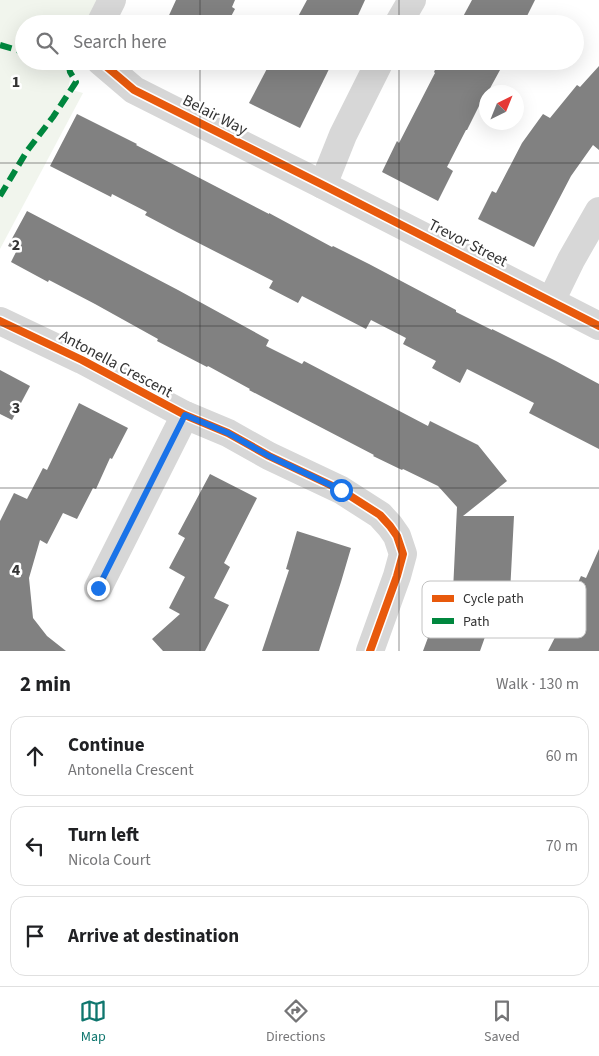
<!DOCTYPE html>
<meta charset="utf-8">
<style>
body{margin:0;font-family:"Source Sans 3",sans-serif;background:#f2f2f2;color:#202124}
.compass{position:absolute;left:479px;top:85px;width:45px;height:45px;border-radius:50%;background:#fff;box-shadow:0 5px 20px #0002;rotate:43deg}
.stop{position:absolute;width:15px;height:15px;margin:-11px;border:4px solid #1a73e8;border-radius:50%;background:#fff}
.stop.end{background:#1a73e8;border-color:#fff;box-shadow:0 1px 5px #0008}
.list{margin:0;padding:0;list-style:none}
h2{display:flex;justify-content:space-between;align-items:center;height:65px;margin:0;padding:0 20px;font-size:21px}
h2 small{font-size:16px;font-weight:400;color:#757577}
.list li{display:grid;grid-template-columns:32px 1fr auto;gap:15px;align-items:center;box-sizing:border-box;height:80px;margin:0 10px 10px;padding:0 10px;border:1px solid #e0e0e0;border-radius:15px}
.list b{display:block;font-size:19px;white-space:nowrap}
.list p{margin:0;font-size:16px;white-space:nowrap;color:#757577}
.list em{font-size:16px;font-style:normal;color:#757577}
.icon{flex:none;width:28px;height:28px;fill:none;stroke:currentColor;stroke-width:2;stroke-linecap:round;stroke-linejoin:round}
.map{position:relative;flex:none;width:599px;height:651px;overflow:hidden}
.search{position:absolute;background:#fff;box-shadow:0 5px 20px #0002;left:15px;right:15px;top:15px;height:55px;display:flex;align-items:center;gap:12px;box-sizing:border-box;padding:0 18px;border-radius:28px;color:#757577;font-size:19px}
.sheet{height:335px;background:#fff}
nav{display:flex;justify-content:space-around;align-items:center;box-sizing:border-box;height:70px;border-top:1px solid #e0e0e0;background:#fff;font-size:14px;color:#757577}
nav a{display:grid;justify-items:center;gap:2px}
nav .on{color:#0f766e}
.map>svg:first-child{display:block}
.green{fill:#f1f5ed}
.building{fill:#818181}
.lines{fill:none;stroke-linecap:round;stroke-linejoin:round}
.minor{stroke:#d7d7d7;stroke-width:28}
.quiet{stroke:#00873e;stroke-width:6;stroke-dasharray:12 6;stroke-linecap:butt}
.cycleway-casing{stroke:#fff;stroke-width:11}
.cycleway{stroke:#e8590c;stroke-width:8}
.route{stroke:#1a73e8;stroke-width:6}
.grid{fill:none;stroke:#333;stroke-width:1;stroke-opacity:0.55}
.labels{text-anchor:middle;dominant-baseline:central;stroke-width:5;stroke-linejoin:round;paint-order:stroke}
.street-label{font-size:16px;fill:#333;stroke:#fff}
.key{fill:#fff;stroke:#c2c2c2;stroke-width:1}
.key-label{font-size:14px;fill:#333}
.grid-label{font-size:16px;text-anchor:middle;font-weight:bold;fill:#333;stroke:#fff;stroke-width:5;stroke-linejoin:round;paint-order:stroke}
</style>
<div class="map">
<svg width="599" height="651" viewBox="0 0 599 651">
<rect width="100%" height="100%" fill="#fff"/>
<path class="green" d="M0,0h99l-11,24h-64v37h50l-6,28 15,4 -83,156z"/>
<g class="building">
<path d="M176,0h59l-3,7 3,2 -8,15h-62z"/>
<path d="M307,0h58l-11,24h-60z"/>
<path d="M472,0h63l-12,24h-64z"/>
<path d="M271,61h62l-33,67 -51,-25z"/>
<path d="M439,61h62l-4,7 3,2 -12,22h-2l-1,6h-2l-16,32h-1l-19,37 6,4 -15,30 -56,-29 15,-31 2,2 36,-70 -1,-1z"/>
<path d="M599,66v84l-6,-5 -22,31 -37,71 -56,-28 14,-28 4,2 26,-50 21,-29 7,4 27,-33 3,2z"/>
<path d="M77,114l60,30 -1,1 133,69v-1l63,34 1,-1 36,18 87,46v2l36,18v-1l64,32 43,23v65l-70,-36 5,-10 -67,-34 -7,14 -28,-15 4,-7 -33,-17 3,-6 -35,-18 -5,9 -64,-33 -4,7 -29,-15 4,-7 -96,-49 -32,-17 2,-3 -35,-18 -1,3 -61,-31z"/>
<path d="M27,211l151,79 91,50 -3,6 36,18 2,-3 124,65 2,-5 48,24 29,36 -44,35h51l-4,77 -9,-1 -21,59h-57l23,-62 7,2 4,-84 -19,-21 -35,-17 -1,1 -29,-14 1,-1 -125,-65 1,-1 -42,-23 -1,1 -50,-26 1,-2 -63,-35 -46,-24 -1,2 -37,-20 6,-12 -9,-4z"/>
<path d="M0,370l30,16 -18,34 -12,-6z"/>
<path d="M79,403l49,25 -16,31 -2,-1 -14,31 -3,-1 -16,31 -14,-6 -16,31 -7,-4 -11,38 4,40 14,18 19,15h-66v-130l14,-28 13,6 16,-31 4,2z"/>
<path d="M210,474l47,24 -33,65 6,4 -16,31 15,7 -24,46h-42l-11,-12 28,-25 -11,-6 16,-31 -16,-9 16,-30 -7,-4z"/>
<path d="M297,531l54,17 -10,34 -22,69h-57l27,-81 -3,-1z"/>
<path d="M599,549v102h-51l21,-41 -3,-1 15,-33 5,2z"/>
</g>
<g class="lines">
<g class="minor">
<path d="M100,24l12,-24"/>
<path d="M398,24l14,-24"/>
<path d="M100,61l34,29 189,95 276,141"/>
<path d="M323,185l20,-50 37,-74"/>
<path d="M551,301l20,-41 28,-49"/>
<path d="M0,321l82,39 103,55 43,18 41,23 72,34 39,25 10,11 7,10 6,18 -6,22 -27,75"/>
<path d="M98,588l87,-173"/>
</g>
<g class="quiet">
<path d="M0,45l24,7"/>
<path d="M0,196l27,-45 26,-34 23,-35 -6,-10 -2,-11"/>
</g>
<defs>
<g id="cycleway">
<path d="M100,61l34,29 189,95 276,141"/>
<path d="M0,321l82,39 103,55 43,18 41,23 72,34 39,25 10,11 7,10 6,18 -6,22 -27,75"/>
</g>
</defs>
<use href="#cycleway" class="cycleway-casing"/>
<use href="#cycleway" class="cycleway"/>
</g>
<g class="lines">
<path class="route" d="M98,588l87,-173 43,18 41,23 72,34"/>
</g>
<path class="grid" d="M200,0v24M399,0v24M200,61v590M399,61v590M0,163h599M0,326h599M0,488h599"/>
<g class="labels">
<g class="street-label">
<text transform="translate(215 115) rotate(27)">Belair Way</text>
<text transform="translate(468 243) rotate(27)">Trevor Street</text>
<text transform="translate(116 364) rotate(28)">Antonella Crescent</text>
</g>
</g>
<rect x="422" y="581" width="164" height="57" rx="8" class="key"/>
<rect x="432" y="595" width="22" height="7" fill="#e8590c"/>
<rect x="432" y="618" width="22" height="6" fill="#00873e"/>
<g class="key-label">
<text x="463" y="603">Cycle path</text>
<text x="463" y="626">Path</text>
</g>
<g class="grid-label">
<text x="16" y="87">1</text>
<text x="16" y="250">2</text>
<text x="16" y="413">3</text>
<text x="16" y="575">4</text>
</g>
</svg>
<svg class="compass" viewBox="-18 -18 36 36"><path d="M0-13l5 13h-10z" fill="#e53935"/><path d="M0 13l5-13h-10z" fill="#757577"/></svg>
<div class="stop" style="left:341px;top:490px"></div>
<div class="stop end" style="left:98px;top:588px"></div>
<div class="search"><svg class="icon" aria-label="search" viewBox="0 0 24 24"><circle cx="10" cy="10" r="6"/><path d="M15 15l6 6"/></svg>Search here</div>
</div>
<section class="sheet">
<h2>2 min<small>Walk · 130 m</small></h2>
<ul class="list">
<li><svg class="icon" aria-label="ahead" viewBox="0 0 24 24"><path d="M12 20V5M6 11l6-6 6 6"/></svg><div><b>Continue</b><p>Antonella Crescent</p></div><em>60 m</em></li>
<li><svg class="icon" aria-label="left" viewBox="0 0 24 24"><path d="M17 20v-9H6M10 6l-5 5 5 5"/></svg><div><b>Turn left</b><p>Nicola Court</p></div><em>70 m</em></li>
<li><svg class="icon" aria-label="arrive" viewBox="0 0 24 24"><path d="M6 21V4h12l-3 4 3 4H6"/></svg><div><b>Arrive at destination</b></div></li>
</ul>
</section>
<nav>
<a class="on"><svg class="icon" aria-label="map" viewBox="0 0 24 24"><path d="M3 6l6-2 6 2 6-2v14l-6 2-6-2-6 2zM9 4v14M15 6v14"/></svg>Map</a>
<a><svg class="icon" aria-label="directions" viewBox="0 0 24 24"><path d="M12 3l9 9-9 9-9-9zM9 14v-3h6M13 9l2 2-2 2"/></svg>Directions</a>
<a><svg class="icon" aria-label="saved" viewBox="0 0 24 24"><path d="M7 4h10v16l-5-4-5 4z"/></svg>Saved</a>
</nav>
